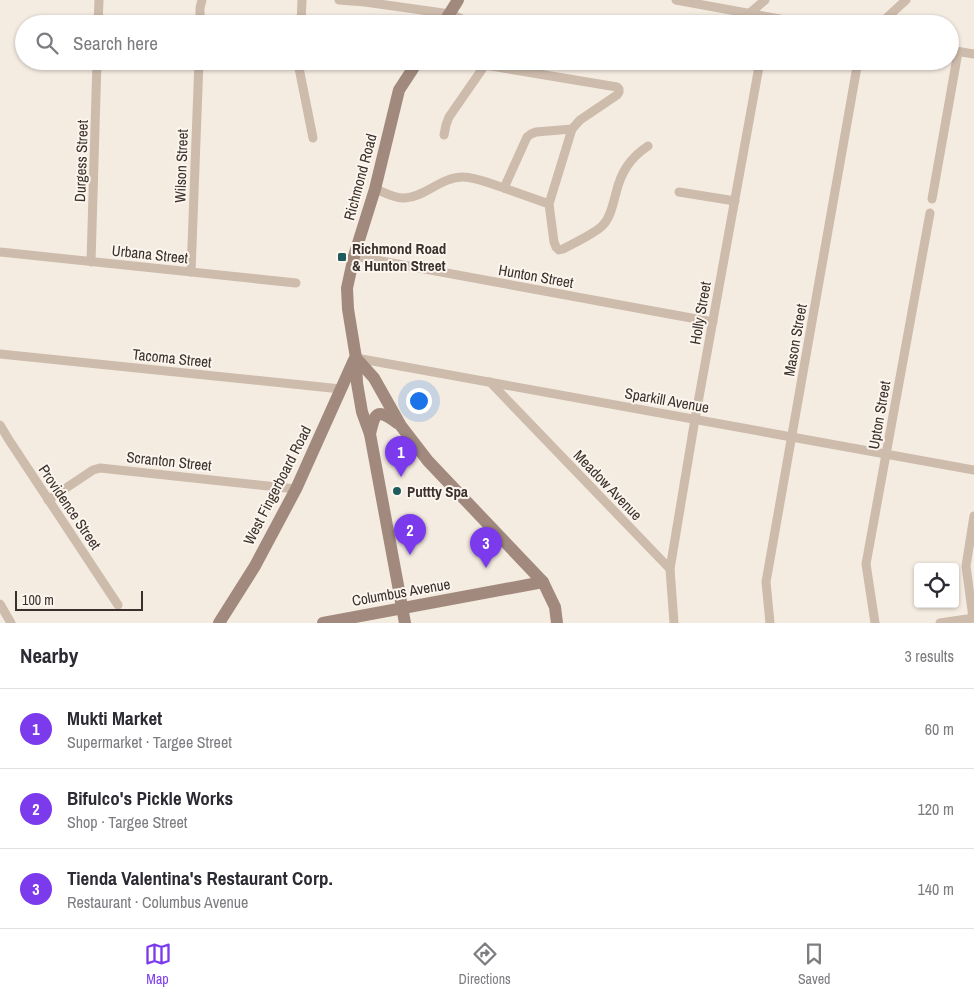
<!DOCTYPE html>
<meta charset="utf-8">
<style>
body{margin:0;font-family:"Archivo Narrow",sans-serif;background:#f7f7f7;color:#2b2b33}
.controls{position:absolute;right:15px;bottom:15px;display:grid;overflow:hidden;border-radius:5px;box-shadow:0 1px 4px #0004}
.controls button{width:45px;height:45px;display:grid;place-items:center;padding:0;border:0;border-bottom:1px solid #e1e1e2;background:#fff;color:#2b2b33;font:25px sans-serif}
.scale{position:absolute;left:15px;bottom:12px;width:128px;box-sizing:border-box;padding-left:5px;border:2px solid #3b302b;border-top:0;font-size:14px;line-height:18px;white-space:nowrap;color:#3b302b;-webkit-text-stroke:4px #fbf5ee;paint-order:stroke}
.you{position:absolute;left:418px;top:400px;width:18px;height:18px;margin:-12px;border:4px solid #fff;border-radius:50%;background:#1a73e8;box-shadow:0 0 0 8px #1a73e833}
.badge{display:grid;place-items:center;width:32px;height:32px;border-radius:50%;background:#7c3aed;color:#fff;font-size:16px;font-weight:700}
.pin{position:absolute;translate:-50% -41px;filter:drop-shadow(0 1px 2px #0008)}
.pin::after{content:'';position:absolute;top:26px;width:18px;height:15px;background:inherit;clip-path:polygon(0 0,100% 0,50% 100%)}
.list{margin:0;padding:0;list-style:none}
h2{display:flex;justify-content:space-between;align-items:center;height:65px;margin:0;padding:0 20px;font-size:21px}
h2 small{font-size:16px;font-weight:400;color:#7c7c81}
.list li{display:grid;grid-template-columns:32px 1fr auto;gap:15px;align-items:center;box-sizing:border-box;height:80px;padding:0 20px;border-top:1px solid #e1e1e2}
.list b{display:block;font-size:19px;white-space:nowrap}
.list p{margin:0;font-size:16px;white-space:nowrap;color:#7c7c81}
.list em{font-size:16px;font-style:normal;color:#7c7c81}
.icon{flex:none;width:28px;height:28px;fill:none;stroke:currentColor;stroke-width:2;stroke-linecap:round;stroke-linejoin:round}
.map{position:relative;flex:none;width:974px;height:623px;overflow:hidden}
.search{position:absolute;background:#fff;box-shadow:0 1px 4px #0004;left:15px;right:15px;top:15px;height:55px;display:flex;align-items:center;gap:12px;box-sizing:border-box;padding:0 18px;border-radius:28px;color:#7c7c81;font-size:19px}
.sheet{height:305px;background:#fff}
nav{display:flex;justify-content:space-around;align-items:center;box-sizing:border-box;height:70px;border-top:1px solid #e1e1e2;background:#fff;font-size:14px;color:#7c7c81}
nav a{display:grid;justify-items:center;gap:2px}
nav .on{color:#7c3aed}
.map>svg:first-child{display:block}
.lines{fill:none;stroke-linecap:round;stroke-linejoin:round}
.street{stroke:#cdbbac;stroke-width:9}
.secondary{stroke:#a18a7d;stroke-width:12}
.poi-dot{fill:#1f5a5e;stroke:#fbf5ee;stroke-width:2}
.labels{text-anchor:middle;dominant-baseline:central;stroke-width:4;stroke-linejoin:round;paint-order:stroke}
.street-label{font-size:15px;fill:#3b302b;stroke:#fbf5ee}
.poi-label{font-size:15px;font-weight:bold;fill:#3b302b;stroke:#fbf5ee;text-anchor:start}
</style>
<div class="map">
<svg width="974" height="623" viewBox="0 0 974 623">
<rect width="100%" height="100%" fill="#f4ebe1"/>
<g class="lines">
<g class="street">
<path d="M339,0l26,2 85,12 14,6 1,4"/>
<path d="M676,0l131,24"/>
<path d="M750,13l15,-13"/>
<path d="M98,24l1,-24"/>
<path d="M200,24v-16l2,-8"/>
<path d="M301,24l1,-24"/>
<path d="M880,24l26,-24"/>
<path d="M950,50l24,4"/>
<path d="M299,61v7l14,70"/>
<path d="M485,65l132,22 2,2v3l-2,3 -37,25 -8,9 -23,75 5,38 2,5 3,3 4,-1c11,-6 33,-16 40,-24 8,-8 10,-22 13,-32 5,-21 14,-35 32,-47"/>
<path d="M444,135l2,-10 3,-8 36,-52"/>
<path d="M504,188l45,16"/>
<path d="M375,189c9,3 20,10 30,9 20,-1 36,-21 58,-21 13,0 28,7 41,11l23,-51 4,-3 5,-2 36,-3"/>
<path d="M679,192l56,9"/>
<path d="M932,199l26,-147"/>
<path d="M0,252l296,31"/>
<path d="M354,256l359,66"/>
<path d="M91,262l6,-201"/>
<path d="M191,272l8,-211"/>
<path d="M0,354l341,35"/>
<path d="M356,358l618,112"/>
<path d="M490,382l180,187 4,54"/>
<path d="M0,425l9,15 109,165"/>
<path d="M48,500l45,-30 7,-2 196,21"/>
<path d="M670,569l25,-150 65,-358"/>
<path d="M0,604l11,19"/>
<path d="M973,618l-7,-52 8,-50"/>
<path d="M770,623l-4,-41 92,-521"/>
<path d="M875,623l-9,-59 64,-351"/>
<path d="M940,623l34,-5"/>
</g>
<g class="secondary">
<path d="M443,24l15,-24"/>
<path d="M356,358l18,20 27,48 27,35 115,121 12,25 2,16"/>
<path d="M370,434c5,-22 7,-26 27,-11"/>
<path d="M219,623l36,-57 41,-77 58,-129"/>
<path d="M323,623l220,-41"/>
<path d="M405,623l-35,-189 -8,-22 -5,-29 -1,-25 -8,-49 -1,-21 7,-32 21,-67 24,-99 19,-29"/>
</g>
</g>
<g class="poi-dot">
<rect x="337" y="252" width="10" height="10" rx="2.5"/>
<circle cx="397" cy="491" r="5"/>
</g>
<g class="labels">
<g class="street-label">
<text transform="translate(81 161) rotate(-88)">Durgess Street</text>
<text transform="translate(181 166) rotate(-88)">Wilson Street</text>
<text transform="translate(360 177) rotate(-75)">Richmond Road</text>
<text transform="translate(150 254) rotate(6)">Urbana Street</text>
<text transform="translate(536 276) rotate(10)">Hunton Street</text>
<text transform="translate(700 313) rotate(-80)">Holly Street</text>
<text transform="translate(795 340) rotate(-80)">Mason Street</text>
<text transform="translate(172 358) rotate(6)">Tacoma Street</text>
<text transform="translate(667 400) rotate(10)">Sparkill Avenue</text>
<text transform="translate(879 415) rotate(-80)">Upton Street</text>
<text transform="translate(169 461) rotate(6)">Scranton Street</text>
<text transform="translate(277 485) rotate(-63)">West Fingerboard Road</text>
<text transform="translate(608 485) rotate(46)">Meadow Avenue</text>
<text transform="translate(70 507) rotate(56)">Providence Street</text>
<text transform="translate(401 592) rotate(-10)">Columbus Avenue</text>
</g>
<g class="poi-label">
<text x="352" y="248">Richmond Road<tspan x="352" dy="17">&amp; Hunton Street</tspan></text>
<text x="407" y="491">Puttty Spa</text>
</g>
</g>
</svg>
<div class="controls">
<button><svg class="icon" aria-label="locate" viewBox="0 0 24 24"><circle cx="12" cy="12" r="6"/><path d="M12 2v4M12 18v4M2 12h4M18 12h4"/></svg></button>
</div>
<div class="scale">100 m</div>
<div class="you"></div>
<div class="pin badge" style="left:401px;top:477px">1</div>
<div class="pin badge" style="left:410px;top:555px">2</div>
<div class="pin badge" style="left:486px;top:568px">3</div>
<div class="search"><svg class="icon" aria-label="search" viewBox="0 0 24 24"><circle cx="10" cy="10" r="6"/><path d="M15 15l6 6"/></svg>Search here</div>
</div>
<section class="sheet">
<h2>Nearby<small>3 results</small></h2>
<ul class="list">
<li><span class="badge">1</span><div><b>Mukti Market</b><p>Supermarket · Targee Street</p></div><em>60 m</em></li>
<li><span class="badge">2</span><div><b>Bifulco's Pickle Works</b><p>Shop · Targee Street</p></div><em>120 m</em></li>
<li><span class="badge">3</span><div><b>Tienda Valentina's Restaurant Corp.</b><p>Restaurant · Columbus Avenue</p></div><em>140 m</em></li>
</ul>
</section>
<nav>
<a class="on"><svg class="icon" aria-label="map" viewBox="0 0 24 24"><path d="M3 6l6-2 6 2 6-2v14l-6 2-6-2-6 2zM9 4v14M15 6v14"/></svg>Map</a>
<a><svg class="icon" aria-label="directions" viewBox="0 0 24 24"><path d="M12 3l9 9-9 9-9-9zM9 14v-3h6M13 9l2 2-2 2"/></svg>Directions</a>
<a><svg class="icon" aria-label="saved" viewBox="0 0 24 24"><path d="M7 4h10v16l-5-4-5 4z"/></svg>Saved</a>
</nav>
